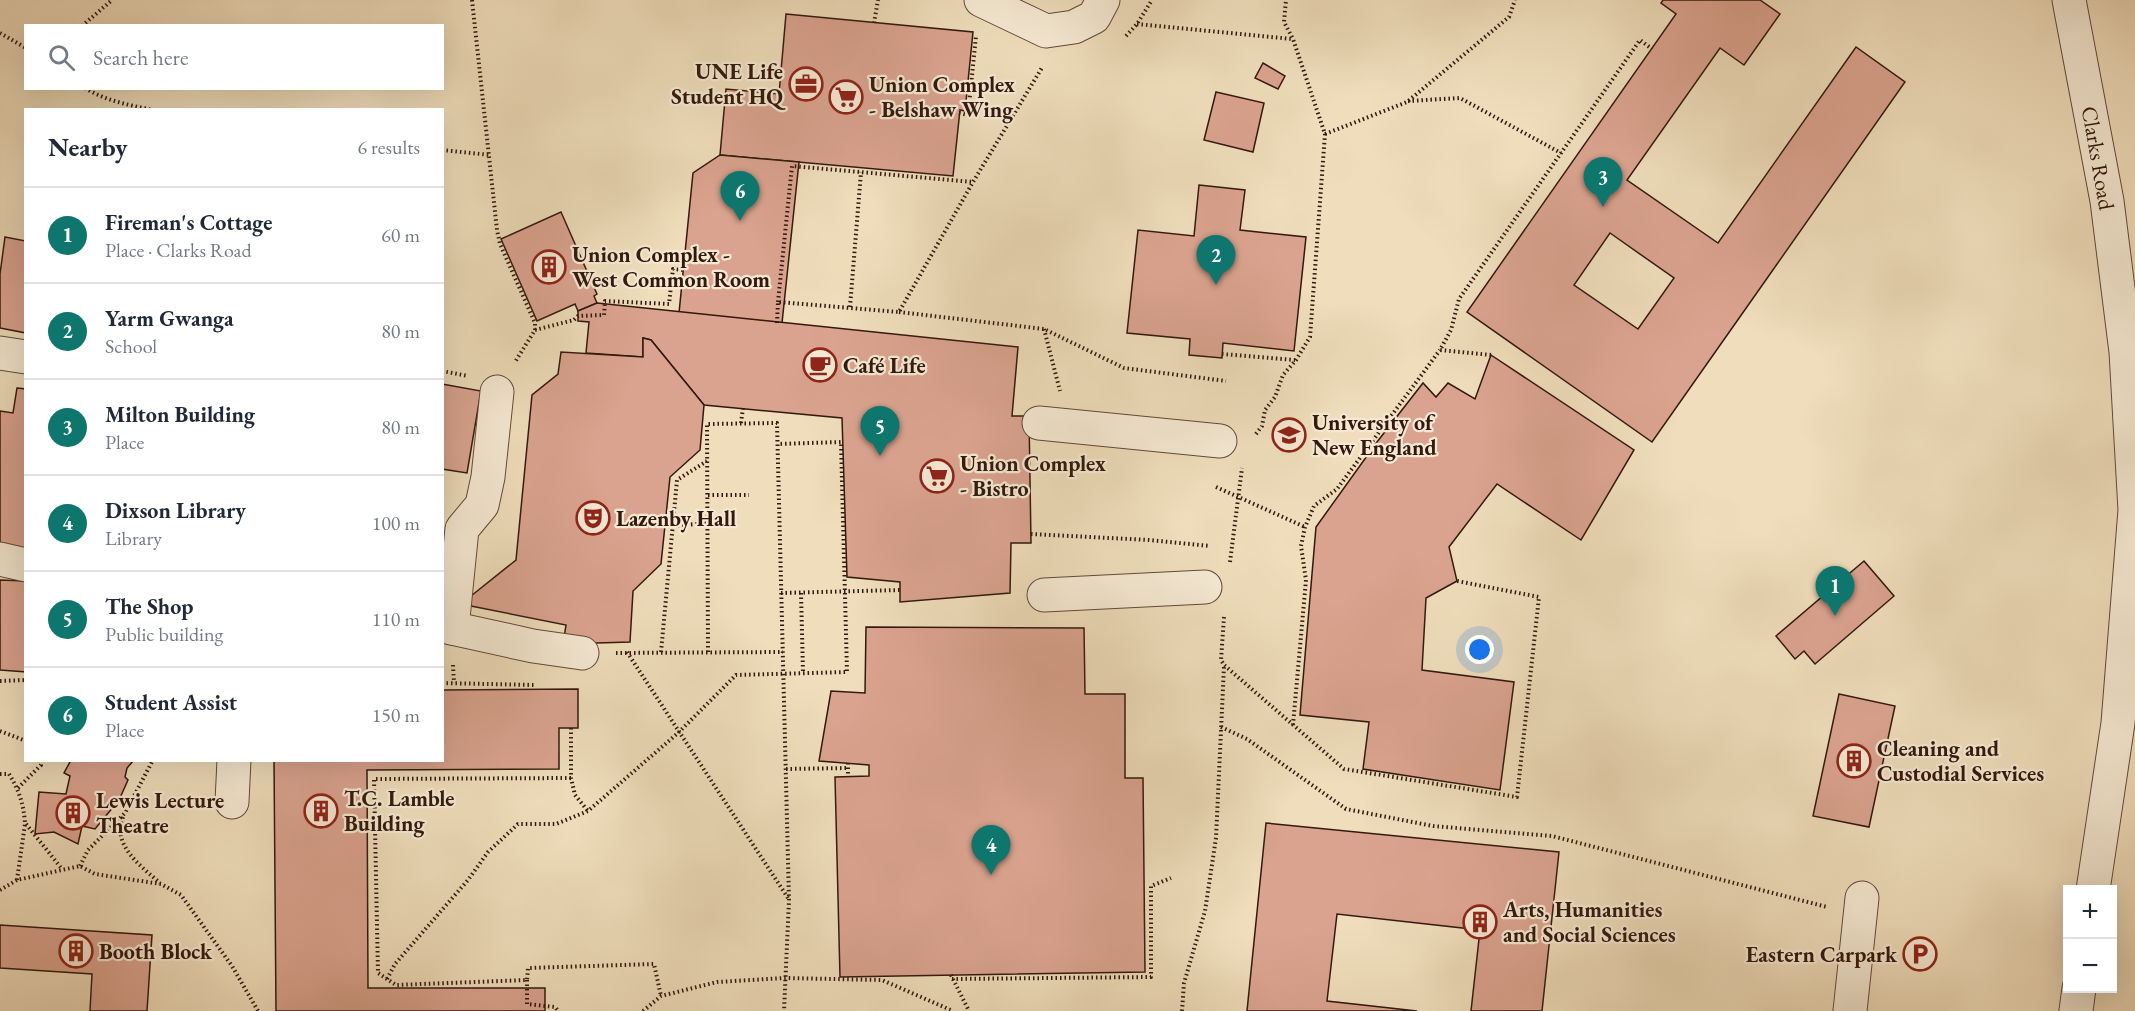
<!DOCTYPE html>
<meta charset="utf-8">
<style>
body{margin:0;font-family:"EB Garamond",serif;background:#f2f2f3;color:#1f2937}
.controls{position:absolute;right:18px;bottom:18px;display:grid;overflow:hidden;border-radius:0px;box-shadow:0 6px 24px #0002}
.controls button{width:54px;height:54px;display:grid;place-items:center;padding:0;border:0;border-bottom:2px solid #e0e1e3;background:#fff;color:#1f2937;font:30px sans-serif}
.you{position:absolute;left:1480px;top:650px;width:21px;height:21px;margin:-15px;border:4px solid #fff;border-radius:50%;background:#1a73e8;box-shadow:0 0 0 9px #1a73e833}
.badge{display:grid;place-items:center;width:39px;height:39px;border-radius:50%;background:#0f766e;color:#fff;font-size:20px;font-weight:700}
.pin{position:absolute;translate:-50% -50px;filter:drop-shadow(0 2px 3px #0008)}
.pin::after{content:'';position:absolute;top:32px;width:21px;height:18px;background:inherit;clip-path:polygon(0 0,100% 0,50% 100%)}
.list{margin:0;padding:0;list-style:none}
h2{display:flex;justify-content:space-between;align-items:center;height:78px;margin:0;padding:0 24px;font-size:26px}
h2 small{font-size:20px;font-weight:400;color:#747a83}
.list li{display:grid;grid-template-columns:39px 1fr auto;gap:18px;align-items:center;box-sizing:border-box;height:96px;padding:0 24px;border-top:2px solid #e0e1e3}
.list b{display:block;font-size:22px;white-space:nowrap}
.list p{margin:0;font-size:20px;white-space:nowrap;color:#747a83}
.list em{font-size:20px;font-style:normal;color:#747a83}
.icon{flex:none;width:33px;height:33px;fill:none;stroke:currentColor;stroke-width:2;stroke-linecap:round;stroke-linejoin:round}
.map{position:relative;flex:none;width:2135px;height:1011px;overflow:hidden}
.search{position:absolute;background:#fff;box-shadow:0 6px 24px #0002;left:24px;top:24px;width:420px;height:66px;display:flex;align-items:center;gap:15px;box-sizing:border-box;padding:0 21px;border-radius:0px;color:#747a83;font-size:22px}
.panel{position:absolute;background:#fff;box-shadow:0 6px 24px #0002;left:24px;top:108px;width:420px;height:654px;border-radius:0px}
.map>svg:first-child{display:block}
.building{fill:#daa38f;stroke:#33180d;stroke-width:1.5;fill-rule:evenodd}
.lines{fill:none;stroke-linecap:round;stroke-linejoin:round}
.minor-casing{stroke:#624938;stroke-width:35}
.path{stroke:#33180d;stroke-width:4;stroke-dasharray:1.5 3;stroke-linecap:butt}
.minor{stroke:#f5e9d3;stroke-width:33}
.labels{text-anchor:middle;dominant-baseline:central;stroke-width:4.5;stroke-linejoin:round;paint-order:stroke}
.poi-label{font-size:22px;font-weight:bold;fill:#33180d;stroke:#f5e9d3;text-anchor:start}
.street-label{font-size:22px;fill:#33180d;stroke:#f5e9d3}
</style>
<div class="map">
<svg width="2135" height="1011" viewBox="0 0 2135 1011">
<rect width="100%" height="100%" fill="#efddbb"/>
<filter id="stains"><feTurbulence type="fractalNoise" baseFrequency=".00333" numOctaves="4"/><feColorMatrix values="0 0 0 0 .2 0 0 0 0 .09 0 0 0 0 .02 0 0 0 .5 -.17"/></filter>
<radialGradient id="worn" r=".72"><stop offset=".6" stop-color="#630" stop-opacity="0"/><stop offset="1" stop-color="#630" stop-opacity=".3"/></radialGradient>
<g class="building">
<path d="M1663,0h97l20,14 -36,51 -24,-17 -93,132 91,63 138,-196 49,35 -253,360 -185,-130 209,-298 -15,-11zM1610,233l64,45 -36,51 -64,-44z"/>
<path d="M786,14l187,18 -8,79 -5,-1 -7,66 -233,-21 6,-66 53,5z"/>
<path d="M1263,63l22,13 -7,13 -23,-11z"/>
<path d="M1216,92l48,11 -11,49 -49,-12z"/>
<path d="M720,155l79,7 -17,161 -103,-10 14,-140z"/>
<path d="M1199,185l46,5 -5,40 66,7 -12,114 -71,-8 -1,15 -33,-3 1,-16 -63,-6 11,-103 56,6z"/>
<path d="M561,212l36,82 -3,2 3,7 -19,8 -3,-7 -38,17 -36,-82z"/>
<path d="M5,237l21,4v92l-26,-5v-54z"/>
<path d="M597,303l421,44 -6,69h17l2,127h-20l-1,50 -110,9v-20l-53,-5 -5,-159 -138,-13 -53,-65 -8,-2v19l-57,-4 3,-31 -11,-1v-10z"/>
<path d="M643,338l8,2 53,65 -4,45 -30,27 -9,87 -28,27 -3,51 -67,2 3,-19 -105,-21 55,-44 16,-165 26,-21 3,-22 82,5z"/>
<path d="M1491,355l143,95 -53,90 -84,-56 -48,63 8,34 -31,17 -4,72 92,12 -14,108 -137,-21 6,-47 -69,-7 16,-188 61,-85 46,-59 13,14 12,-14 27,16z"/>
<path d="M442,384l39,7 -14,82 -25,-4z"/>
<path d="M17,388l9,1v166l-26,-4v-140l13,2z"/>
<path d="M1864,561l30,35 -79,68 -11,-13 -9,8 -19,-23z"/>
<path d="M0,580l26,1v91l-26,-2z"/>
<path d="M866,627l218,1 1,66h40v84h18l2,194 -305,5 -5,-200 34,-1v-11l-50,-4 12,-70 34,2z"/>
<path d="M578,689v39h-19v41l-192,1 1,218h177v23h-269l-2,-251h168v-70z"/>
<path d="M1839,694l56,12 -26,121 -56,-11z"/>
<path d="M71,760h63l-7,8 -2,9 3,3 -9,20 -24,29 -13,-3 -4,18 -24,-12 -19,2 4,-42 27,2 4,-18 -6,-3z"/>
<path d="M1266,823l293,29 -17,159h-71l9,-81 -143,-16 -10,87 90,10h-170z"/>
<path d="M0,925l152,10 -5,76h-57l2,-37 -92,-6z"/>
</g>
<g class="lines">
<defs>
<g id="minor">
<path d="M981,0l65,31 28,-4 20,-10 9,-17"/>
<path d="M2069,0l38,201 19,151 9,158 -17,213 -25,167"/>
<path d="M0,353l26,4"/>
<path d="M1039,423l181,18"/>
<path d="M0,559l26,6"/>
<path d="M1044,595l161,-8"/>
<path d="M442,626l91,20 49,7"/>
<path d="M452,628l10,-99 20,-24 6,-28 9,-85"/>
<path d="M232,802l2,-42"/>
<path d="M1850,1011l12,-113"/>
<path d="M2076,1011l3,-23"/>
</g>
</defs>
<use href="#minor" class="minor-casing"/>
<g class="path">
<path d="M472,0l25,230 3,14 35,79v7l-20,32"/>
<path d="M874,23l4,-23"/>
<path d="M1137,24l155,15"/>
<path d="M82,26l30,-26"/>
<path d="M0,33l26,15"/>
<path d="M1126,36l11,-12 15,-24"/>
<path d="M85,88c21,13 44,17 68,22"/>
<path d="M1408,101l52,-3 101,55"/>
<path d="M959,113l9,2 8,-79"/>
<path d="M1325,134l82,-32 102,-85 6,-17"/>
<path d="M442,150l48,5"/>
<path d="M778,302l14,-136 181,16"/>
<path d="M850,307l11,-135"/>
<path d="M899,312l145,17 80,39 102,13"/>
<path d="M777,323l1,-21 121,10 74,-130 70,-116"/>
<path d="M1044,329l16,62"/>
<path d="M535,330l39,-10 4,-4 26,-1 1,-14 64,3 4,-35 10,1"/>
<path d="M1222,354l73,6"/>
<path d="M1491,355l-51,-5 11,-20 8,-31 181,-259 12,9"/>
<path d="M442,371l26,5"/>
<path d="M741,423l2,-15"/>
<path d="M1256,434l6,-8 3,-16 10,-13 8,-22 13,-15 14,-23 15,-203 -32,-95 -9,-17 2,-22"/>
<path d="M1216,487l89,40"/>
<path d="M708,495h41"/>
<path d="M673,526l35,-3"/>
<path d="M1031,534l118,6 61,6"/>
<path d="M1230,562l12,-94"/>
<path d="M781,593l119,-3"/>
<path d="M801,593l2,79"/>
<path d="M1224,617l-3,43 3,5 120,104 173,28 22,-200 -82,-16"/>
<path d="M627,652l161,246"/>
<path d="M661,652l16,-172 30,-19"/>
<path d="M708,652l-1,-228 70,-1 12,477 -5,111"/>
<path d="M616,653l167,-1"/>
<path d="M453,665l1,18"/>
<path d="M0,681l26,-1"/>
<path d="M442,683l92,2"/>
<path d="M1293,725l13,-145 -5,-34 4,-19 9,-21 23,-17 103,-139"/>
<path d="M1221,727l26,12 99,70 87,17 119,10 275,71"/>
<path d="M571,728v50l4,17 13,16"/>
<path d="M0,731l26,10"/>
<path d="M848,763v14"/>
<path d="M786,769l62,-1"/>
<path d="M0,774h9c10,16 15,31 16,50l-8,56"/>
<path d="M571,778l-197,1 4,194 18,12 131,-5 1,-12 126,-4 7,32"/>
<path d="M18,788l23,-23v-5"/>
<path d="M123,817c-12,28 19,50 37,66"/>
<path d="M26,824l36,45"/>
<path d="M80,866l8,-16 37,-37 28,-53"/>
<path d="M0,890l17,-10 63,-14 15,8 66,10 20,11 51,71 26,45"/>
<path d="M951,975l18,36"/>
<path d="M387,979l8,-15 73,-84 20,-28 30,-28h38l32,-13 90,-78 58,-58 111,-3 -6,-230 -63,2"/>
<path d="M952,979l199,-2v-91l20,-8"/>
<path d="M527,980v24l28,3 3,4"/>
<path d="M643,1011l18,-15 56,-14 68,-4 97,2 71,31"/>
<path d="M1182,1011l2,-28 21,-72 11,-73 8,-172"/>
</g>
<use href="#minor" class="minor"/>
</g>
<defs>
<symbol id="office-ring" viewBox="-11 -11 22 22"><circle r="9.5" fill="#f5e9d3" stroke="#8f2418" stroke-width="1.5"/><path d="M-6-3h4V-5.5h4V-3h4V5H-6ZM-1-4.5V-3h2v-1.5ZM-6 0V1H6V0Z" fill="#8f2418"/></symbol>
<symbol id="supermarket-ring" viewBox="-11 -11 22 22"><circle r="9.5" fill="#f5e9d3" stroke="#8f2418" stroke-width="1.5"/><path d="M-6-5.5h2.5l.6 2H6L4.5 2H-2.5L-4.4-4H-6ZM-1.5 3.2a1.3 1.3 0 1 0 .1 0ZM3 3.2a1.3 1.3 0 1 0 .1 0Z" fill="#8f2418"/></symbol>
<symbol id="building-ring" viewBox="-11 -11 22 22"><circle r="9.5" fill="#f5e9d3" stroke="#8f2418" stroke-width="1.5"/><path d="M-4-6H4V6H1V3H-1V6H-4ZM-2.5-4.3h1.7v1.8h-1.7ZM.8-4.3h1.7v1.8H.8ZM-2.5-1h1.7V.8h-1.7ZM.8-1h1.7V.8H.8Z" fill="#8f2418"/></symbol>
<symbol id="cafe-ring" viewBox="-11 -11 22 22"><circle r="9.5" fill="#f5e9d3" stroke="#8f2418" stroke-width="1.5"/><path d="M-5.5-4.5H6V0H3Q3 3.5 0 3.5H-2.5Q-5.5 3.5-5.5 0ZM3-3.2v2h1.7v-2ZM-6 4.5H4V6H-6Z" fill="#8f2418"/></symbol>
<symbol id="university-ring" viewBox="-11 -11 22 22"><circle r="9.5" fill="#f5e9d3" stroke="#8f2418" stroke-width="1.5"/><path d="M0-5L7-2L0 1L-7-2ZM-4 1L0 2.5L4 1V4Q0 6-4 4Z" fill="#8f2418"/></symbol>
<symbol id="theatre-ring" viewBox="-11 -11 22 22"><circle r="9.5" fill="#f5e9d3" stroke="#8f2418" stroke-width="1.5"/><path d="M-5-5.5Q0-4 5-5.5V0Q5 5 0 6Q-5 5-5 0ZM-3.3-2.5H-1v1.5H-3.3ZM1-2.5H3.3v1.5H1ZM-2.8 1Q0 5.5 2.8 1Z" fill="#8f2418"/></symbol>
<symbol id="parking-ring" viewBox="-11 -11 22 22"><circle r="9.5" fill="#f5e9d3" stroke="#8f2418" stroke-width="1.5"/><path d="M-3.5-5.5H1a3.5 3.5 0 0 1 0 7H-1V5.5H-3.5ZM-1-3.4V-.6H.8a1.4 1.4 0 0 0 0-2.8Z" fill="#8f2418"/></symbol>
</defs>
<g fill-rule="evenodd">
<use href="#office-ring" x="787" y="65" width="38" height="38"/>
<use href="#supermarket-ring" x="827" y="78" width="38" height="38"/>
<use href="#building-ring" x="530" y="248" width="38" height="38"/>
<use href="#cafe-ring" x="801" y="346" width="38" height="38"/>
<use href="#university-ring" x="1270" y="416" width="38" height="38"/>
<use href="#supermarket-ring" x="918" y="457" width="38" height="38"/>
<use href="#theatre-ring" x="574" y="499" width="38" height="38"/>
<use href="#building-ring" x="1835" y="742" width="38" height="38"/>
<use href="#building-ring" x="302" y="792" width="38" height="38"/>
<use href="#building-ring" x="54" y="794" width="38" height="38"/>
<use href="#building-ring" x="1461" y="903" width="38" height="38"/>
<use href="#building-ring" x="57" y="932" width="38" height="38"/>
<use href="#parking-ring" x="1901" y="935" width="38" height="38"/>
</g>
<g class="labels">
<g class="poi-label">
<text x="783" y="71" text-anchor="end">UNE Life<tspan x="783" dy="25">Student HQ</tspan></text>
<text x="869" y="84">Union Complex<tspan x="869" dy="25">- Belshaw Wing</tspan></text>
<text x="572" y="254">Union Complex -<tspan x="572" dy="25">West Common Room</tspan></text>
<text x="843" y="365">Café Life</text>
<text x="1312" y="422">University of<tspan x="1312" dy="25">New England</tspan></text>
<text x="960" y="463">Union Complex<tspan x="960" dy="25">- Bistro</tspan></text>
<text x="616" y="518">Lazenby Hall</text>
<text x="1877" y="748">Cleaning and<tspan x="1877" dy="25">Custodial Services</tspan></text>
<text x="344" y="798">T.C. Lamble<tspan x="344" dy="25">Building</tspan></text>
<text x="96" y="800">Lewis Lecture<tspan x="96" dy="25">Theatre</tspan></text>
<text x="1503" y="909">Arts, Humanities<tspan x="1503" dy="25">and Social Sciences</tspan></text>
<text x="99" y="951">Booth Block</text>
<text x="1897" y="954" text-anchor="end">Eastern Carpark</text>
</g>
<g class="street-label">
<text transform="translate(2098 158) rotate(80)">Clarks Road</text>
</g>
</g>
<rect width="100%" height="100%" filter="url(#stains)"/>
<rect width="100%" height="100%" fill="url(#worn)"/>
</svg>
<div class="controls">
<button>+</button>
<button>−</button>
</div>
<div class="you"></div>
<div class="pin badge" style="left:1835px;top:616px">1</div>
<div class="pin badge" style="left:1216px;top:285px">2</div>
<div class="pin badge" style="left:1603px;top:207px">3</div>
<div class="pin badge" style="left:991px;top:875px">4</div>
<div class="pin badge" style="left:880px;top:456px">5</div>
<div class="pin badge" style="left:740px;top:221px">6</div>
<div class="search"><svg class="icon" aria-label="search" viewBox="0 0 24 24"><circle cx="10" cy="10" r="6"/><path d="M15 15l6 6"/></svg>Search here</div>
<section class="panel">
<h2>Nearby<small>6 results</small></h2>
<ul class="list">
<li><span class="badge">1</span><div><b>Fireman's Cottage</b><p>Place · Clarks Road</p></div><em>60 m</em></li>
<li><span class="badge">2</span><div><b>Yarm Gwanga</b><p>School</p></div><em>80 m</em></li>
<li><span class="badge">3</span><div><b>Milton Building</b><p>Place</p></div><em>80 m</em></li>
<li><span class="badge">4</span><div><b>Dixson Library</b><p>Library</p></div><em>100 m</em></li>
<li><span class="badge">5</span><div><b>The Shop</b><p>Public building</p></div><em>110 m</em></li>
<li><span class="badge">6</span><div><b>Student Assist</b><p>Place</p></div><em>150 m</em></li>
</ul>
</section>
</div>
